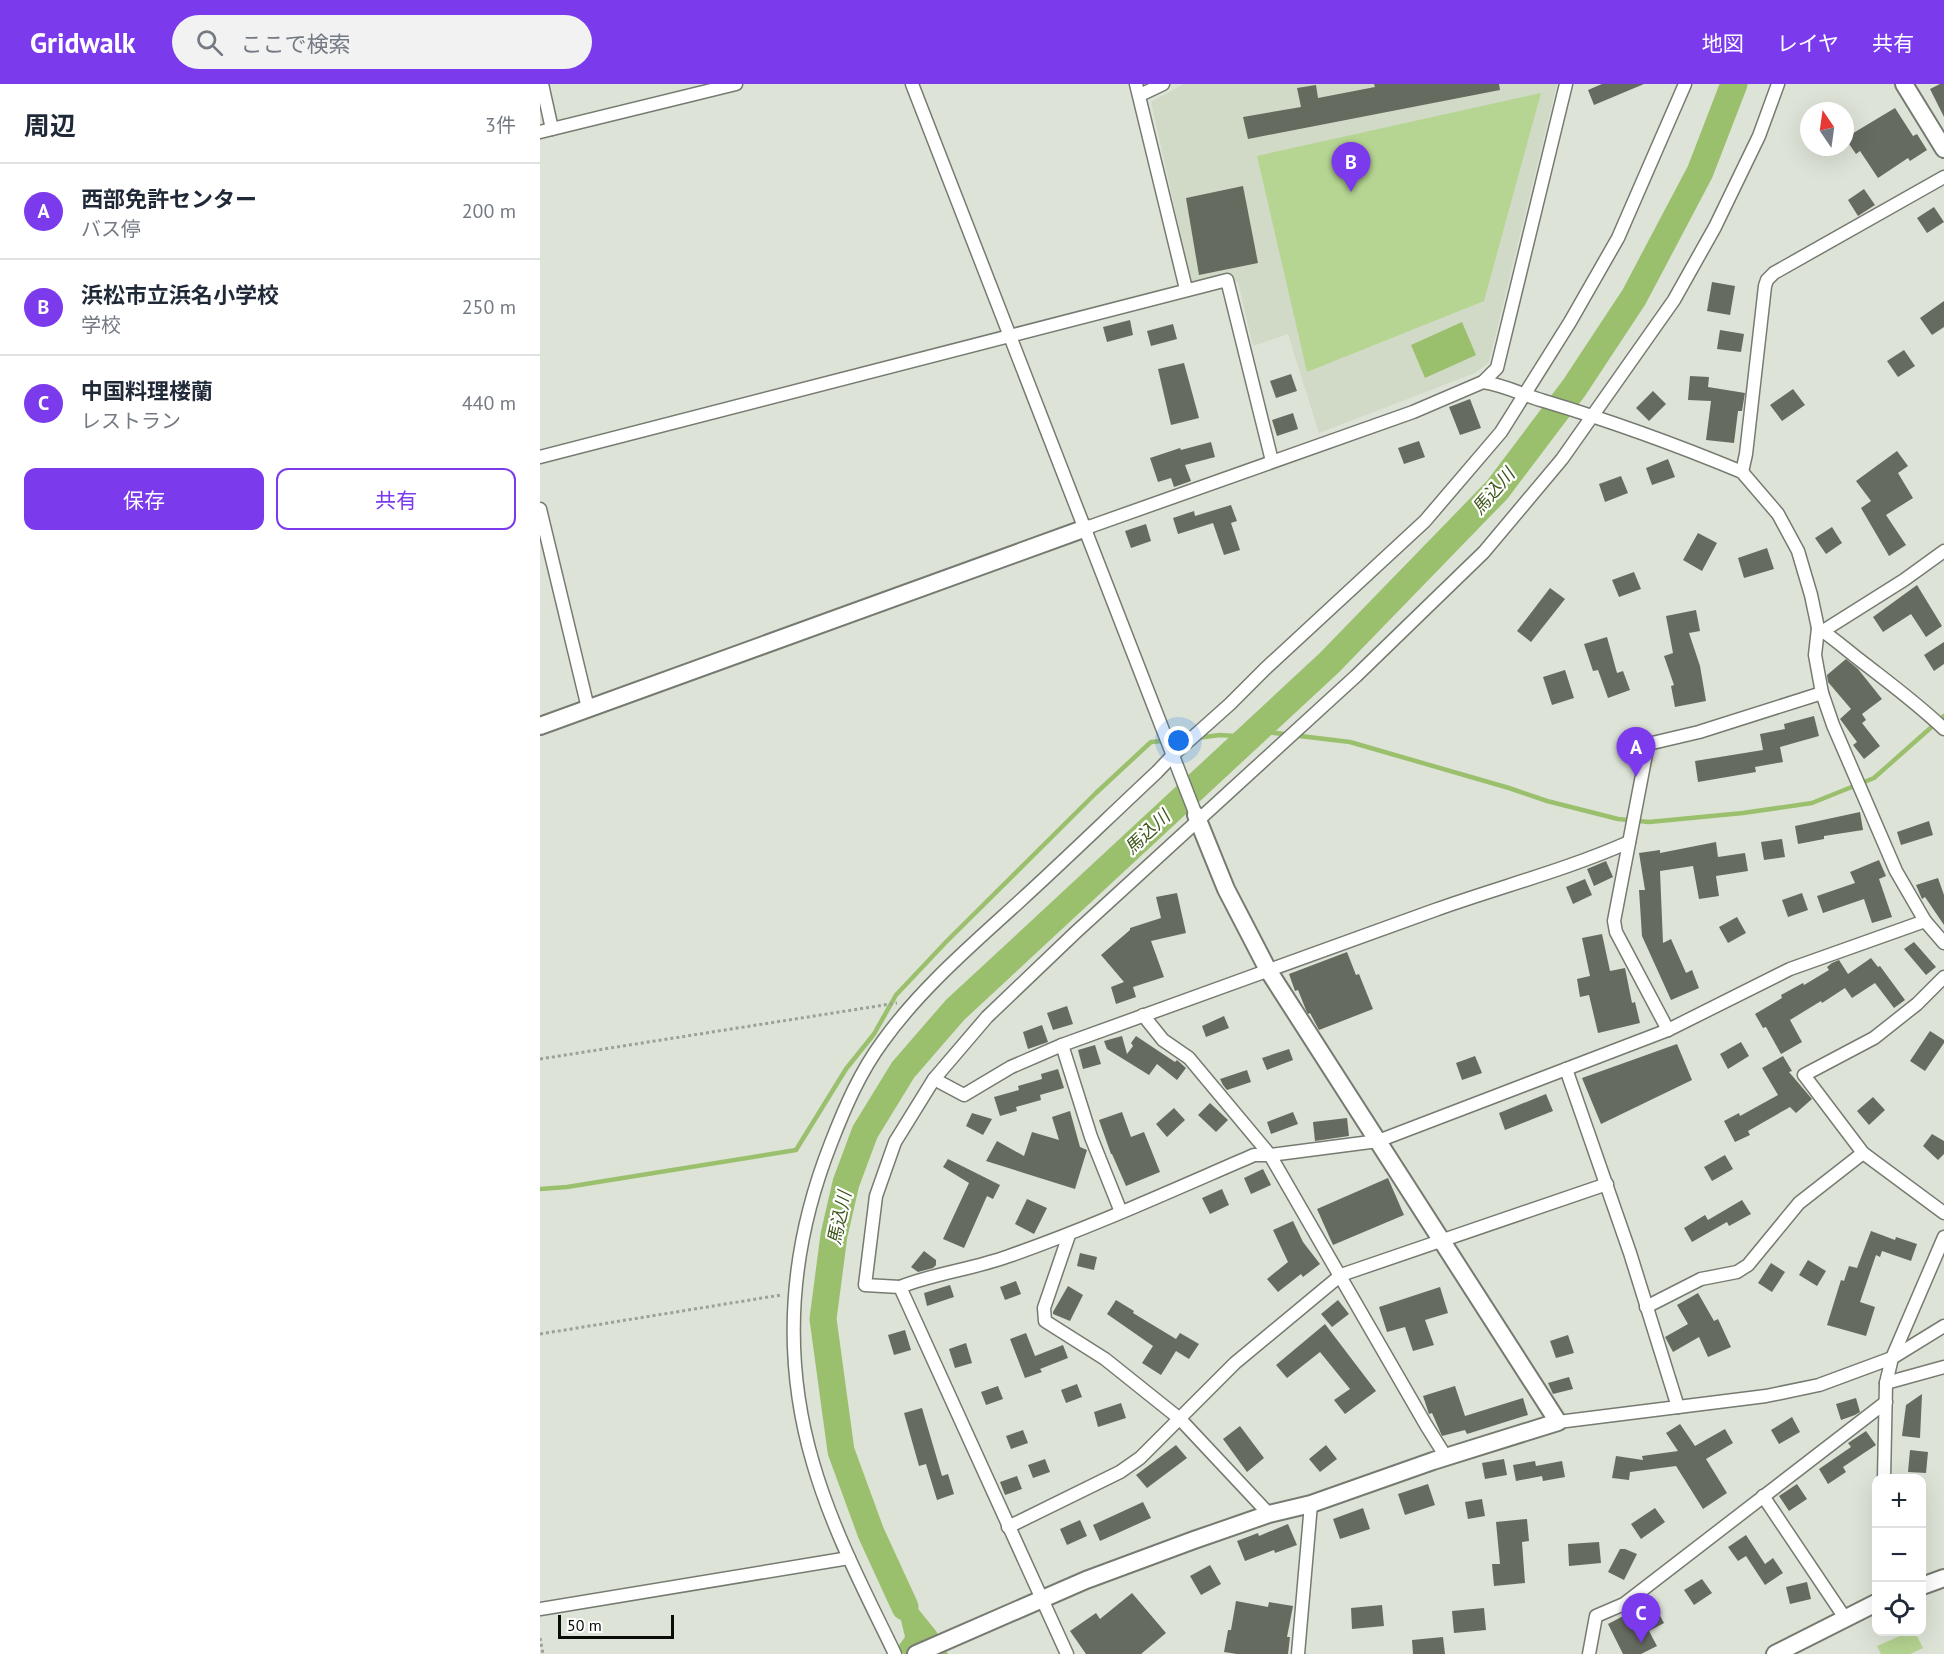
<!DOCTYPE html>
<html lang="ja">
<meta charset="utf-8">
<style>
body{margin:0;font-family:"PT Sans","Noto Sans JP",sans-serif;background:#f2f2f3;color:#1f2937}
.controls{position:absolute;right:18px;bottom:18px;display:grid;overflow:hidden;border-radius:12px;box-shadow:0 6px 24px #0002}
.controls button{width:54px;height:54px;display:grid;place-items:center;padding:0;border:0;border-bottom:2px solid #e0e1e3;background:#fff;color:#1f2937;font:30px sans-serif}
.compass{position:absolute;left:1260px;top:18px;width:54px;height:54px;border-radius:50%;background:#fff;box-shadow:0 6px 24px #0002;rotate:347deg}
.scale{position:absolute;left:18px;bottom:15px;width:116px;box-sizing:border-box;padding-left:6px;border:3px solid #0a0c08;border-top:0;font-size:16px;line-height:21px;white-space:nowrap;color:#0a0c08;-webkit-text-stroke:4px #fff;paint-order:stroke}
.you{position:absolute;left:639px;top:657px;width:21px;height:21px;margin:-15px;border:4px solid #fff;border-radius:50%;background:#1a73e8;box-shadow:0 0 0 9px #1a73e833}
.badge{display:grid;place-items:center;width:39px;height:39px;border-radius:50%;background:#7c3aed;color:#fff;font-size:20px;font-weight:700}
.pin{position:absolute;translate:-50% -50px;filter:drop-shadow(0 2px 3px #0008)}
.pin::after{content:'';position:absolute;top:32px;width:21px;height:18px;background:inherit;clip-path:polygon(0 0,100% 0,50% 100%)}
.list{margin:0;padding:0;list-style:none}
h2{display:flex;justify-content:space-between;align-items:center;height:78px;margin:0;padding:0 24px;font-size:26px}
h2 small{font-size:20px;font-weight:400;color:#747a83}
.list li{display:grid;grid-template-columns:39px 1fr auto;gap:18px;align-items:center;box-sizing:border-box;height:96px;padding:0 24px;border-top:2px solid #e0e1e3}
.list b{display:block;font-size:22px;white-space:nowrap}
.list p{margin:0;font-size:20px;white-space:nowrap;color:#747a83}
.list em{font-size:20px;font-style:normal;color:#747a83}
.actions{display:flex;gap:12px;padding:18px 24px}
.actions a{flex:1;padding:14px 0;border:2px solid #7c3aed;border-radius:12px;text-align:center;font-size:21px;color:#7c3aed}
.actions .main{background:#7c3aed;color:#fff}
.icon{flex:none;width:33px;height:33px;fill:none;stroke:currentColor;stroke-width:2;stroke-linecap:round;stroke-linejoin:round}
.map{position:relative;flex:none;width:1404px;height:1570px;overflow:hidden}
header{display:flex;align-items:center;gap:36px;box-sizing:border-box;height:84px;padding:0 30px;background:#7c3aed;color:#fff}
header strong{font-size:28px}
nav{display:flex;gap:33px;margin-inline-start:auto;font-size:21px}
.search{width:420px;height:54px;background:#f2f2f3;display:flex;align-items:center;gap:15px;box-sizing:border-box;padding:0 21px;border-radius:33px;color:#747a83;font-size:22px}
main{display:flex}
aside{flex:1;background:#fff}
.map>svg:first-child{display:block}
.built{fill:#d1dac7}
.green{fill:#b6d592}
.water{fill:#9bc06d}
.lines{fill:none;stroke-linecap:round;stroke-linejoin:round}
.stream{stroke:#9bc06d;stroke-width:4.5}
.river{stroke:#9bc06d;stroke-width:27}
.building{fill:#666b60}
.street-casing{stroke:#757b70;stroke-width:15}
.secondary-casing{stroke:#757b70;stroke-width:20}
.path{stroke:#9ca197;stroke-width:3;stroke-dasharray:3 3;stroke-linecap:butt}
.street{stroke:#fff;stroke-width:12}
.secondary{stroke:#fff;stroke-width:16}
.labels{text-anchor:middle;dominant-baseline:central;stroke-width:4.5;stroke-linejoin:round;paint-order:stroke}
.water-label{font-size:18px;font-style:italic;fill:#40571d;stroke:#fff}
</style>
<header>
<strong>Gridwalk</strong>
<div class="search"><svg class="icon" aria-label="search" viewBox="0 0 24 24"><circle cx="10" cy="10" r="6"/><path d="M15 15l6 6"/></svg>ここで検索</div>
<nav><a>地図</a><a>レイヤ</a><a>共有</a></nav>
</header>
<main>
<aside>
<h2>周辺<small>3件</small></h2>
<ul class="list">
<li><span class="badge">A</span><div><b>西部免許センター</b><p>バス停</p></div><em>200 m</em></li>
<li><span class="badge">B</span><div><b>浜松市立浜名小学校</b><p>学校</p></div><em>250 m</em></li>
<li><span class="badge">C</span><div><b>中国料理楼蘭</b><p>レストラン</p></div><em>440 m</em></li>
</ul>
<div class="actions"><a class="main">保存</a><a>共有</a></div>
</aside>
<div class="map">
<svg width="1404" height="1570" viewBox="0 0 1404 1570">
<rect width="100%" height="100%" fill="#dde3d7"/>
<path class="built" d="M644,0h373l-68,278 -14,11 -156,60 -31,-99 -35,12 -15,-64 -45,8 -42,-188z"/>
<g class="green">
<path d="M1001,9l-57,208 -177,71 -50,-216z"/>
<path d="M1369,1548h6l8,16 -13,6h-29l-4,-8z"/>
</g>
<g class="water">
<path d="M922,238l14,33 -51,23 -14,-33z"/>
<path d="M350,1490l46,57 12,23h-44l-7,-6 8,-11z"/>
</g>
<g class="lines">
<g class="stream">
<path d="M657,654l23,-3 31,2 16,-5 83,10 159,46 38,13 71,18 31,3 94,-9 69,-10 62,-25 70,-62"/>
<path d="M0,1105l27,-2 229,-37 50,-81 28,-35 22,-39 50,-53 150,-149 55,-51 34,-3"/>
</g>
<path class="river" d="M365,1523l-34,-74 -30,-82 -18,-132 11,-84 12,-52 19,-51 38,-62 52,-60 374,-347 168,-173 77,-102 60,-91 66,-125 34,-88"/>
</g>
<g class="building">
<path d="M834,0h125l1,6 -252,49 -5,-22 58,-10 -4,-19 19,-3 2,13 57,-11z"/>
<path d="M1062,0h42l-50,21 -6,-15z"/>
<path d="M1400,0h4v33l-14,-28z"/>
<path d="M1355,24l18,28 4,-2 10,16 -17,11 -2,-3 -30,20 -18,-27 -4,3 -11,-16z"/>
<path d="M703,102l15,77 -59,12 -13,-77z"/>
<path d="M1324,105l11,16 -17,11 -10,-16z"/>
<path d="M1394,123l10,15 -17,11 -10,-15z"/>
<path d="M1172,198l23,4 -5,29 -23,-4z"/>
<path d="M1404,217v26l-12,8 -12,-17z"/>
<path d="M590,236l3,15 -26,7 -4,-15z"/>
<path d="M633,240l4,15 -26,7 -4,-15z"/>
<path d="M1180,246l24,4 -3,18 -24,-3z"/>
<path d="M1364,266l11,16 -17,11 -11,-16z"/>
<path d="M644,279l15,55 -28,7 -13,-56z"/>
<path d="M751,290l6,17 -21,7 -6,-17z"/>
<path d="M1150,292l19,1 -1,10 37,6 -3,18h-4l-4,32 -28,-3 5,-39 -23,-1z"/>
<path d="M1253,305l12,16 -23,16 -12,-16z"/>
<path d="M1113,307l13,13 -17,17 -13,-13z"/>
<path d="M930,315l11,29 -21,7 -11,-28z"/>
<path d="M753,329l5,16 -21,7 -5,-16z"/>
<path d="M879,357l6,16 -21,7 -6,-16z"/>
<path d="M671,358l4,15 -30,8 6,16 -17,6 -3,-9 -13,4 -8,-24 30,-10 1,2z"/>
<path d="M1357,367l11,15 -10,7 15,25 -27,17 20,30 -17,11 -28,-48 10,-7 -15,-20z"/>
<path d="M1128,375l7,18 -23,8 -6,-17z"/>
<path d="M1081,392l7,17 -23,9 -6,-18z"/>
<path d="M691,421l6,16 -6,2 9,27 -16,5 -11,-32 -35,11 -5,-16 21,-7 1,5z"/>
<path d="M606,440l5,17 -20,7 -6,-17z"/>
<path d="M1292,443l10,16 -16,11 -11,-16z"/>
<path d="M1158,449l19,10 -15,28 -19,-11z"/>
<path d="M1227,464l7,21 -30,9 -6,-20z"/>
<path d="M1094,488l7,17 -22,8 -7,-17z"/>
<path d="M1377,501l25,41 -16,11 -15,-23 -28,18 -10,-15z"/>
<path d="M1010,504l15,11 -34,43 -14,-11z"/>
<path d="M1156,526l4,21 -11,2 11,33 6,35 -31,6 -4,-21 3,-1 -10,-29 9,-3 -7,-37z"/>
<path d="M1067,553l10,36 6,-2 7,19 -22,8 -10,-28 -5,1 -9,-27z"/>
<path d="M1404,558v22l-10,7 -10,-16z"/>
<path d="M1306,575l12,10 24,30 -20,15 4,6 -4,3 18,23 -16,13 -11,-14 4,-3 -17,-23 11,-10 -23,-27 -1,-7z"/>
<path d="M1025,586l9,28 -22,7 -9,-28z"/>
<path d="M1274,632l5,20 -39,11 3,15 -28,5 1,5 -58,10 -3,-21 68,-11 -3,-16 25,-5 -1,-5z"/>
<path d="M1320,728l3,18 -39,6v3l-26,5 -3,-18z"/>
<path d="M1389,737l4,14 -32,10 -4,-13z"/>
<path d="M1242,755l3,18 -21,3 -3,-18z"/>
<path d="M1176,758l2,15 27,-4 3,18 -32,5 3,20 -20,3 -6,-33 -33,5 3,72 8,-4 15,34 6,-3 7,18 -28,12 -29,-64 -3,-46h6l-6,-37 21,-3v3z"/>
<path d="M1339,776l7,16 -7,3 13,38 -20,6 -8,-24 -41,14 -6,-17 38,-13 -5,-11z"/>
<path d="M1066,777l7,16 -19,9 -7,-17z"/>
<path d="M1398,794l6,17v30l-19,-28 -3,2 -6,-14z"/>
<path d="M1045,795l7,16 -19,9 -7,-17z"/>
<path d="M637,809l9,40 -35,8 13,36 -31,10 3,10 -20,7 -5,-17 13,-5 -23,-27 29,-25v-2l31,-10 -5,-21z"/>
<path d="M1262,809l6,17 -20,7 -6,-17z"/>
<path d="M1197,833l9,16 -18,10 -9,-16z"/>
<path d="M1062,850l8,37 15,-3 7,35 3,-1 5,21 -42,10 -9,-38 -9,2 -3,-18 13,-3 -8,-38z"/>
<path d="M1374,858l22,25 -10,8 -22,-26z"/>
<path d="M807,868l9,23 3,-1 14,35 -54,21 -9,-17 -2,1 -2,-4 -8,-20 -3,1 -6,-17z"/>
<path d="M1331,874l7,9 2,-1 25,34 -11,8 -19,-25 -23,15 -7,-10 -23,15 -1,-2 -31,19 12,22 -21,12 -15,-27 -3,1 -8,-14 27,-16 -1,-3 22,-12 1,2 25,-15 -2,-3 5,-4 7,-3 9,14z"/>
<path d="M527,922l6,18 -20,6 -6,-17z"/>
<path d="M684,932l5,12 -23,9 -4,-11z"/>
<path d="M502,941l6,17 -20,7 -5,-17z"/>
<path d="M1390,947l14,9v3l-19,28 -15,-10z"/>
<path d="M582,952l5,18 6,-8 -2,-3 5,-7 39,26 2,-2 9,8 -9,12 -20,-16 -8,11 -42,-26 -3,-8z"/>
<path d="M1201,958l8,14 -21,13 -8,-15z"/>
<path d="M1137,960l15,36 -91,44 -19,-46z"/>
<path d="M555,961l6,19 -18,5 -5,-19z"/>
<path d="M749,965l4,11 -26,10 -5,-12z"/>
<path d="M935,972l7,17 -20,7 -6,-17z"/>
<path d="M1243,972l9,15 -3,1 23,27 -16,14 -6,-6 -42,24 2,4 -15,7 -11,-21 15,-8 1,3 38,-21 -16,-27z"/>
<path d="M518,985l6,19 -24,7 1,5 -25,7 1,4 -17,5 -6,-19 25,-7 -1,-4 24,-7 -1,-5z"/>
<path d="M707,986l4,12 -24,8 -4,-5 -3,-6z"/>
<path d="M1006,1010l7,17 -48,19 -6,-17z"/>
<path d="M1333,1013l12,13 -16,15 -12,-14z"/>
<path d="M670,1019l18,17 -12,12 -18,-17z"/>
<path d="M634,1024l11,12 -18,17 -11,-13z"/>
<path d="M530,1027l10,36 7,3 -12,39 -89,-28 11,-20 27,15 8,-24 27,8 -7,-23z"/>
<path d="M582,1028l9,25 13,-5 16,40 -34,14 -14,-32h-1l-12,-34z"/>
<path d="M753,1028l5,12 -27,10 -4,-12z"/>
<path d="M432,1029l20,6 -9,16 -17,-9z"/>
<path d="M807,1034l2,18 -34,5 -2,-19z"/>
<path d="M1392,1050l12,7v13l-6,6 -15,-14z"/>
<path d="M1185,1071l8,14 -21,12 -8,-14z"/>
<path d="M408,1075l52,26 -7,14 -6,-3 -23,52 -21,-9 26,-56 -26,-16z"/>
<path d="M723,1085l8,16 -20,9 -7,-16z"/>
<path d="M848,1094l16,37 -71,30 -16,-36z"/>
<path d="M682,1105l7,16 -19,9 -8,-16z"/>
<path d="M487,1115l20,9 -13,26 -19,-10z"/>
<path d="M1202,1116l9,14 -22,12 -2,-4 -35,20 -8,-14 21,-13 3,5z"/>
<path d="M753,1137l10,21 17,22 -17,13 -2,-3 -23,18 -11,-13 21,-17 -15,-32z"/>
<path d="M1331,1147l24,9 1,-3 21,7 -6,17 -29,-10 -2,6 -4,-2 -16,47 15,5 -9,29 -39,-11 14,-45 3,1 5,-15 8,2z"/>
<path d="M384,1167l12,9v5l-3,3 -15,4 -7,-5z"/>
<path d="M540,1169l17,4 -3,13 -17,-4z"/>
<path d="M1268,1176l18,11 -9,15 -18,-11z"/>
<path d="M1231,1179l14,9 -13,20 -14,-9z"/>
<path d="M476,1197l5,13 -16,6 -5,-13z"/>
<path d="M410,1201l4,12 -27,9 -3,-13z"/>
<path d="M528,1202l15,9 -13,26 -17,-7v-2z"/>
<path d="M900,1203l8,26 -23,7 9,25 -21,6 -8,-24 -18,5 -8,-25z"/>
<path d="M1158,1209l16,28 4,-2 13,28 -23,10 -9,-20 -26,15 -8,-15 23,-13 -11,-19z"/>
<path d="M576,1216l18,11 -1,2 43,26 4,-6 19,11 -10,15 -13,-8 -15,24 -19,-12 11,-17 -46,-32z"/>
<path d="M798,1216l11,14 -17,13 -11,-13z"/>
<path d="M785,1240l51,67 -31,23 -11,-14 16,-11 -30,-37 -33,26 -11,-13z"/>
<path d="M365,1246l6,20 -17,5 -6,-20z"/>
<path d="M486,1249l9,23 28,-11 5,13 -28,11 2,3 -17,6 -15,-39z"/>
<path d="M1028,1251l6,18 -18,5 -6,-17z"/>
<path d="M426,1259l6,20 -17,5 -6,-19z"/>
<path d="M1029,1293l4,12 -20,5 -5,-11z"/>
<path d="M537,1300l5,13 -16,6 -5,-13z"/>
<path d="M458,1302l5,13 -17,6 -5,-13z"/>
<path d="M915,1302l10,30 58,-18 5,17 -61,19 -2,-4 -23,6 -10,-23 -3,1 -6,-18z"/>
<path d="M1382,1310l-2,44 -18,-2 4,-31z"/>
<path d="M1316,1314l4,14 -5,3 -14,5 -5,-16z"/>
<path d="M581,1319l5,15 -28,9 -4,-15z"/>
<path d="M382,1324l20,68 6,-2 6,20 -17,6 -11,-36 -7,2 -15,-53z"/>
<path d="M1252,1333l8,15 -21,12 -8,-14z"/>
<path d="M1140,1340l15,22 30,-17 8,14 -27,16 21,34 -24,16 -27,-43 -46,6 -1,8 -17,-2 4,-22 27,4 -1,-4 36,-5 -12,-18z"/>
<path d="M700,1342l24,32 -17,14 -24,-33z"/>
<path d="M483,1346l5,13 -17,6 -5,-13z"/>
<path d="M1326,1347l10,14 -33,22 3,5 -18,12 -9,-15 32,-22 -3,-4z"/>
<path d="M636,1361l11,13 -40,30 -11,-13z"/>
<path d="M786,1361l11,14 -17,13 -11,-13z"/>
<path d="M1370,1366l18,2 -2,21 -18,-1z"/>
<path d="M505,1375l5,13 -17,6 -5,-13z"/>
<path d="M964,1375l3,16 -22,4 -3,-16z"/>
<path d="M995,1377l1,5 26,-5 3,16 -22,4 -1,-5 -26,5 -3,-16z"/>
<path d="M477,1392l5,13 -17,6 -5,-13z"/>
<path d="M888,1400l7,21 -30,10 -7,-21z"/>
<path d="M1257,1400l10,15 -18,12 -10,-15z"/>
<path d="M942,1415l3,17 -17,3 -3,-17z"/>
<path d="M603,1418l8,16 -51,23 -7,-16z"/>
<path d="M823,1424l7,21 -30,10 -7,-20z"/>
<path d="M1115,1424l10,14 -24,17 -10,-15z"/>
<path d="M987,1435l2,22 -7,1 3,41 -31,3 -2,-22h8l-4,-42z"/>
<path d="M540,1436l7,16 -20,9 -7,-16z"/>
<path d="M748,1440l9,21 -22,8 -1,-3 -29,11 -8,-20 21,-8 1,3z"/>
<path d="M1206,1451l19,29 8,-6 10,15 -18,12 -19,-29 -8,5 -10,-14z"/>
<path d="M1059,1458l2,21 -32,3 -1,-22z"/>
<path d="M1080,1465h5l12,5 -13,26 -16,-8z"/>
<path d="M670,1481l11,19 -20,11 -11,-19z"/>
<path d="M1162,1495l10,14 -18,12 -10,-15z"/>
<path d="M1267,1498l4,17 -21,5 -4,-17z"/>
<path d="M592,1509l34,40 -25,21h-55l-16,-23 26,-18 4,6z"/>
<path d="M696,1517l32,6 1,-5 24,4 -6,31h3l-2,17h-51l-13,-2 4,-22h3z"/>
<path d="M1112,1517l12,22 -15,8 8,15 -16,8h-18l-15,-30z"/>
<path d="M842,1521l2,21 -32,3 -1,-21z"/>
<path d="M944,1524l2,22 -32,3 -2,-22z"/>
<path d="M903,1553l2,17h-32l-1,-14z"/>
</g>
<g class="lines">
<defs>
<g id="street">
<path d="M2,0l10,45"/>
<path d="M372,0l284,731"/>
<path d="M596,0l50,205"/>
<path d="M600,11l23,-11"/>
<path d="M0,48l196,-48"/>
<path d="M943,298c21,3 40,13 61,19 67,20 133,44 198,71l36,42 20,37 13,44 7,33 -3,27 7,38 11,32 63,146 29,50 19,22"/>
<path d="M0,373l687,-177 45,181"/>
<path d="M1202,388l4,-18 19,-168 2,-6 7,-7 170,-96"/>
<path d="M0,425l48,199"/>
<path d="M546,444l327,-116 70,-30 14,-14 69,-284"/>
<path d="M1278,544c17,11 31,24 47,36 27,21 54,41 79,65"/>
<path d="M1283,547l81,-51 40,-29"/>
<path d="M1404,893l-27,27 -43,34 -70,37 59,78 81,60"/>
<path d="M603,931l20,25 26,18 81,97 156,270 20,32"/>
<path d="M1128,946l-52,-98 -2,-11 34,-177 51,-12 123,-39"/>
<path d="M522,961l29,92 30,75"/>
<path d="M1026,985l64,184 48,154"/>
<path d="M394,995l30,16 47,-28 51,-22c124,-46 249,-89 373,-135 64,-23 131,-40 194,-68"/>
<path d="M529,1151l-25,73 1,13 60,38 75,60 89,95"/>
<path d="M360,1203l-35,-2 11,-89 19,-54 39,-63 53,-62 89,-85 280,-256 128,-124 78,-93 112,-159 41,-73 44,-91 19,-52"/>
<path d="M1106,1223l55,-28 36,-7 11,-7 51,-62 64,-50"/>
<path d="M1346,1299l58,-16"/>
<path d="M1018,1338l208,-26 53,-11 73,-27 52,-32"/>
<path d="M1344,1394l2,-95 6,-25 52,-121"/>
<path d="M1223,1412l82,122"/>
<path d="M468,1443l112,-55 20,-14 95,-95 106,-88 266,-91"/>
<path d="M0,1525l309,-51"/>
<path d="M355,1570c-30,-62 -63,-125 -82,-191 -32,-109 -23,-216 18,-320 14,-36 29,-71 52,-102 38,-53 90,-97 138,-141 46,-42 90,-85 136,-128l17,-18 56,-50 35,-35 160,-148 76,-89 69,-110 48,-84 67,-154"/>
<path d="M527,1570l-167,-367c35,-14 74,-18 109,-31 83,-29 164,-66 245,-101h16l108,-14 290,-111 122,-61 135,-48"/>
<path d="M758,1570l13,-150"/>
<path d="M1049,1570l7,-38 28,-12 262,-202"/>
</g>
<g id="secondary">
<path d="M1364,0l40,65"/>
<path d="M0,642l546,-198"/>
<path d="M1382,1502l22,-8"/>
<path d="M376,1570l170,-74 108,-40 75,-26 42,-10 122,-43 125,-39 -290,-452 -42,-81 -30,-74"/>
<path d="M1235,1570l101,-51"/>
</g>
</defs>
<use href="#street" class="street-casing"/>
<use href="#secondary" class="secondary-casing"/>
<g class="path">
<path d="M0,975l357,-56"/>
<path d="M0,1250l241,-39"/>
<path d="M0,1554l3,16"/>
</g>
<use href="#street" class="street"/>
<use href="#secondary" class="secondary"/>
</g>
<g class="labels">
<g class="water-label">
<text transform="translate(953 407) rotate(-49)">馬込川</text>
<text transform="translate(607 748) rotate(-43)">馬込川</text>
<text transform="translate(299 1134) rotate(-78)">馬込川</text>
</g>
</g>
</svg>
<div class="controls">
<button>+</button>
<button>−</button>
<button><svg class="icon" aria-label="locate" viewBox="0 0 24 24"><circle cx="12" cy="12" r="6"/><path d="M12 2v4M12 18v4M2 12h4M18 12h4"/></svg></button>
</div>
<svg class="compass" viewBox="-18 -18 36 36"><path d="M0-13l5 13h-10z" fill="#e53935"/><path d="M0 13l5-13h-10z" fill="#747a83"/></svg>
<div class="scale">50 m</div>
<div class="you"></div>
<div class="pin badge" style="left:1096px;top:693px">A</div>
<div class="pin badge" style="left:811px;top:108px">B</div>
<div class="pin badge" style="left:1101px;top:1559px">C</div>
</div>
</main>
